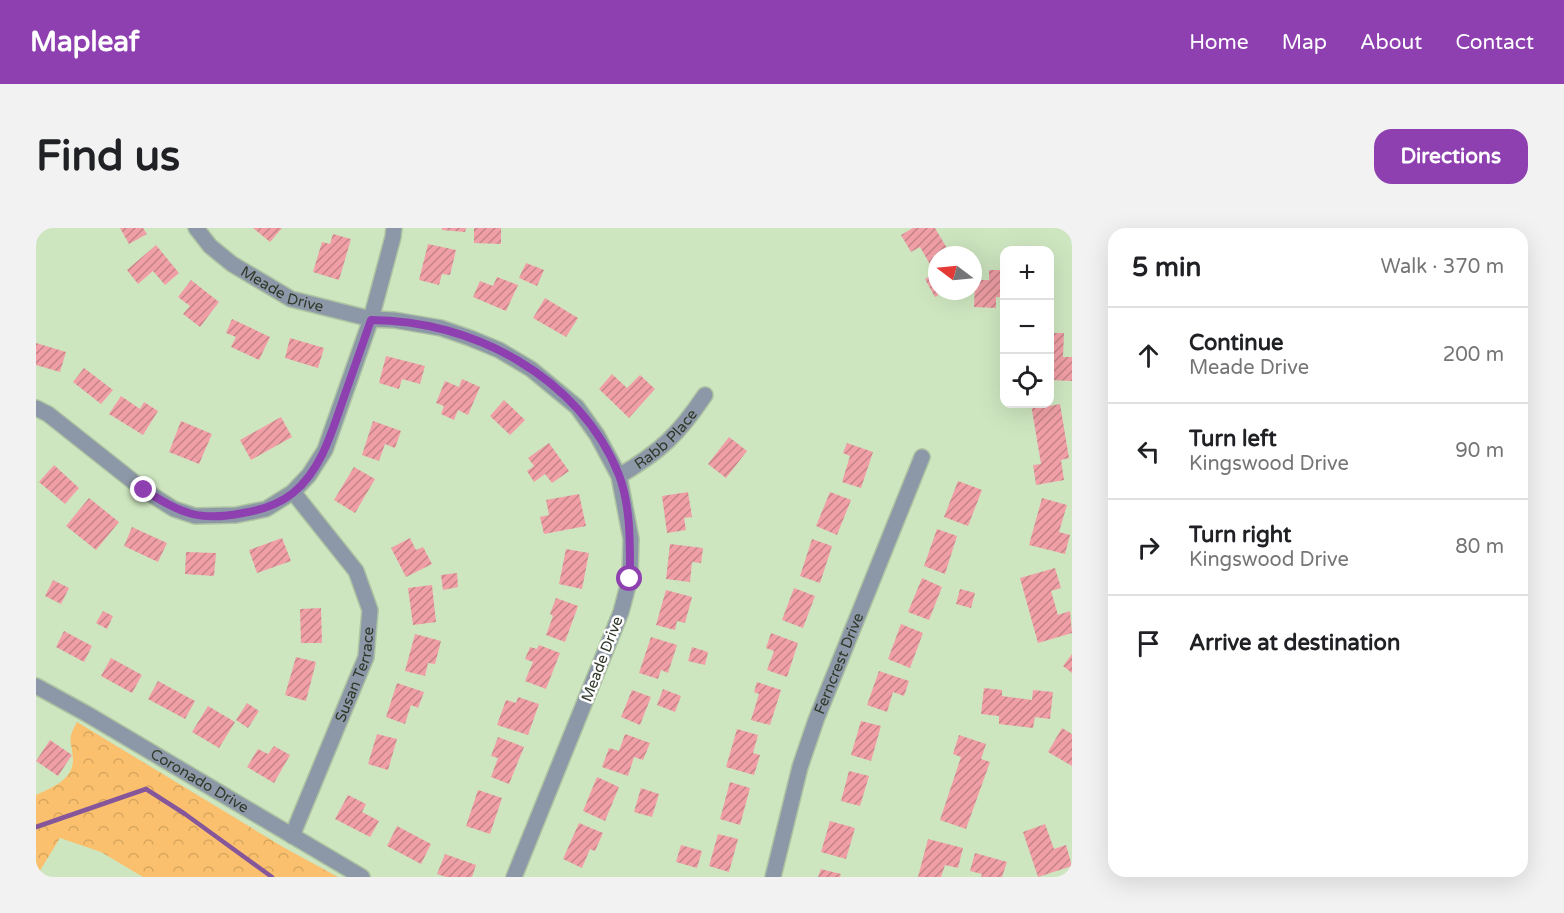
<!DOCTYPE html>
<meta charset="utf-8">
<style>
body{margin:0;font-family:"Varela Round",sans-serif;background:#f2f2f2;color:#202124}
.controls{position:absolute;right:18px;top:18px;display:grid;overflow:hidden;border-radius:12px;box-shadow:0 6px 24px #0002}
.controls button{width:54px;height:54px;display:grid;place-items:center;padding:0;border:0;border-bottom:2px solid #e0e0e0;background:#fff;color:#202124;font:30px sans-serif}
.compass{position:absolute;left:892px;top:18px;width:54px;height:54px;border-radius:50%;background:#fff;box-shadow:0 6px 24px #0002;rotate:286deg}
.stop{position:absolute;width:18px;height:18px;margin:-14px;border:4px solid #8f40b0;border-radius:50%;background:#fff}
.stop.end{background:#8f40b0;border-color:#fff;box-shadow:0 2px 6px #0008}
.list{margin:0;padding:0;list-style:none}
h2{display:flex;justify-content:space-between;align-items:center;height:78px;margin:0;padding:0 24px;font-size:26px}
h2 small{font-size:20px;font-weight:400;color:#757577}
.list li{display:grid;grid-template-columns:39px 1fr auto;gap:18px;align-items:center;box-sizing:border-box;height:96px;padding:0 24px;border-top:2px solid #e0e0e0}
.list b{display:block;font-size:22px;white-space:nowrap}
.list p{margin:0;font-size:20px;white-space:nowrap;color:#757577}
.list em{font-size:20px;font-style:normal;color:#757577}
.icon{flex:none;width:33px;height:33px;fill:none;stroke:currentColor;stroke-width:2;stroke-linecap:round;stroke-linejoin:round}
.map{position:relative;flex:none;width:1036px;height:649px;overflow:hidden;border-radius:18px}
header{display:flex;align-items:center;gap:36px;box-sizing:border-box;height:84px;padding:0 30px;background:#8f40b0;color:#fff}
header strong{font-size:28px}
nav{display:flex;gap:33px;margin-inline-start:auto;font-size:21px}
.intro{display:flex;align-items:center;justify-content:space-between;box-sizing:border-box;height:144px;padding:0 36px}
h1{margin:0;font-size:42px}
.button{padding:15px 27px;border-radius:18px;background:#8f40b0;color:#fff;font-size:21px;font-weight:700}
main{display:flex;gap:36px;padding:0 36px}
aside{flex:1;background:#fff;border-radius:18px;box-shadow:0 6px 24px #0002}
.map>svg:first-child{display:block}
.forest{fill:url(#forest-crowns)}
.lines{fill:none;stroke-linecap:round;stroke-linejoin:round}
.stream{stroke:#85569a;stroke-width:4.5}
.building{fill:url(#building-hatch)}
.minor-casing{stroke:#aec3a2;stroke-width:18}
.minor{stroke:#8c98a7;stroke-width:15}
.route{stroke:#8f40b0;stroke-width:8}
.labels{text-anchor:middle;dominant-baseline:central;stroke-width:5;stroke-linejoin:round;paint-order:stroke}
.street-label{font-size:15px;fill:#2f3829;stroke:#fefefe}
</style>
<header>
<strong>Mapleaf</strong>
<nav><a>Home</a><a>Map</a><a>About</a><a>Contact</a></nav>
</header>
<div class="intro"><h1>Find us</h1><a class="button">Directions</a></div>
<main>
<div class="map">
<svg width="1036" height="649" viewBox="0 0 1036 649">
<defs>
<pattern id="forest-crowns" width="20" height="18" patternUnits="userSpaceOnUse" patternTransform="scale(1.5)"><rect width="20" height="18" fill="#fbc06d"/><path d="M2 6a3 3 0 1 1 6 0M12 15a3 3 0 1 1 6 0" fill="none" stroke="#d7a65e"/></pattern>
<pattern id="building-hatch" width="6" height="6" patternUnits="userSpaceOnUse" patternTransform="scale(1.5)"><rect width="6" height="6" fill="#f19fa6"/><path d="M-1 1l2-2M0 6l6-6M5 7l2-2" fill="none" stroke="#c48387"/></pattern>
</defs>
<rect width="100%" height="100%" fill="#cee6c0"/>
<path class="forest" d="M41,494l206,125 55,30h-195l-42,-25 -41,-14 -24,39v-82c15,-7 37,-15 37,-35 -1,-21 -7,-18 4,-38z"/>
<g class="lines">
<path class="stream" d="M0,599l110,-38 39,25 87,63"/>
</g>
<g class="building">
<path d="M84,0h23l4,6 -18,10z"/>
<path d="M217,0h29l-12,14z"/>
<path d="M406,0h24l-1,4 -23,-2z"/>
<path d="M438,0h27v16l-27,-1z"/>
<path d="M877,0h22l16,27h-14v36h8l-10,6 -10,-18 10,-6 -15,-26 -9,5 -10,-17z"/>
<path d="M297,6l18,5 -12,41 -26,-8 9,-30 8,2z"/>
<path d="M392,16l28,6 -6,25 -8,-1 -3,11 -20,-5z"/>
<path d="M120,17l23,28 -14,12 -12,-14 -15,13 -11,-14z"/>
<path d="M490,35l18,7 -7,16 -18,-8z"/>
<path d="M953,42h16v27h-9v11l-22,-1 1,-27h14z"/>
<path d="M461,49l21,8 -12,26 -33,-14 7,-16 13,5z"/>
<path d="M155,52l28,22 -19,25 -17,-13 7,-8 -12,-9z"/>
<path d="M509,70l33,20 -12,19 -33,-19z"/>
<path d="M196,91l38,18 -11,23 -28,-13 5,-10 -10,-4z"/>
<path d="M1014,105h14l-1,24h9v24l-22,-1z"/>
<path d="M254,110l34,10 -6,20 -33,-10z"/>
<path d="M0,115l30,9 -6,20 -24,-7z"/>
<path d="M350,128l39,10 -5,18 -18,-5 -3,10 -20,-6z"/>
<path d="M48,140l29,22 -12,14 -28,-22z"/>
<path d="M576,146l15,14 13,-13 15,14 -26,29 -30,-29z"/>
<path d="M426,151l18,8 -12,28 -10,-5 -4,10 -13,-6 3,-8 -8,-3 9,-22 14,6z"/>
<path d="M85,168l19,13 4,-7 14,9 -15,24 -34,-21z"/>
<path d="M468,172l21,20 -15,15 -20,-19z"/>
<path d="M995,176h18l1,2 10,-2 9,54 -8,2 3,20 -28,5 -3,-20 8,-1z"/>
<path d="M245,189l11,20 -41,23 -11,-20z"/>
<path d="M145,193l31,13 -13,30 -30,-12z"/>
<path d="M337,193l28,10 -6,17 -10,-4 -6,17 -17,-6z"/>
<path d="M693,209l18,14 -21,27 -18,-14z"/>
<path d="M513,215l20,28 -17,12 -7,-9 -11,8 -7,-11 7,-5 -6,-8z"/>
<path d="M811,215l26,9 -12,36 -19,-6 8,-26 -7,-3z"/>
<path d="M18,237l25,23 -14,16 -26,-22z"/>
<path d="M318,239l21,12 -20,34 -21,-13z"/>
<path d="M922,253l24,9 -14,36 -24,-9z"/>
<path d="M652,264l4,25 -8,1 2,12 -19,3 -5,-37z"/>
<path d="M794,264l21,8 -14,35 -21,-9z"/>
<path d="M543,266l7,32 -42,8 -4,-17 9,-2 -3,-15z"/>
<path d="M53,270l30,24 -23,28 -30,-24z"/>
<path d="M1006,270l25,7 -8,27 11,3 -5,19 -36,-9z"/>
<path d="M96,299l35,16 -9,19 -34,-16z"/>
<path d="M901,301l20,7 -12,38 -21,-8z"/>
<path d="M246,310l9,23 -34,12 -8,-23z"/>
<path d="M374,310l6,12 7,-3 9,17 -26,13 -15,-29z"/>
<path d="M776,311l20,7 -12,37 -20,-7z"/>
<path d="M634,316l33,4 -2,15 -9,-1 -2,20 -24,-3z"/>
<path d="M530,321l23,4 -7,36 -23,-5z"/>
<path d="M150,324l30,1 -2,23 -29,-2z"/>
<path d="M1019,340l6,20 -10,3 7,24 12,-4 2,22 -34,10 -18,-65z"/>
<path d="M421,345l1,14 -15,3 -2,-15z"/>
<path d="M886,350l20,9 -13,33 -21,-8z"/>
<path d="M17,352l16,8 -8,16 -16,-8z"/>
<path d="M396,357l4,37 -23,3 -5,-37z"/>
<path d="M758,360l21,8 -12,32 -21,-8z"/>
<path d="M924,361l15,4 -4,15 -15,-4z"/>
<path d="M630,362l26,7 -7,26 -8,-2 -2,9 -19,-5z"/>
<path d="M520,370l22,8 -13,36 -19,-7 7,-19 -3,-2z"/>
<path d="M285,380l1,35h-21l-1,-34z"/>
<path d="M67,383l10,5 -6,13 -11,-6z"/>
<path d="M865,396l22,9 -13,35 -22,-9z"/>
<path d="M28,403l28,15 -8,16 -28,-15z"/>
<path d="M735,405l27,10 -11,34 -20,-7 7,-19 -8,-3z"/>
<path d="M379,406l26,7 -6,23 -7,-1 -3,13 -20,-5z"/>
<path d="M615,409l26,8 -9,28 -7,-3 -3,9 -19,-6z"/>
<path d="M503,417l21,8 -14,36 -21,-8 8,-19 -8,-3 5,-12 7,2z"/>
<path d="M656,419l16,5 -3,13 -17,-4z"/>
<path d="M1036,426v19l-9,-7z"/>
<path d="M260,429l20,5 -10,39 -21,-6z"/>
<path d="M75,430l31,17 -10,18 -31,-17z"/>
<path d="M843,443l30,10 -5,15 -11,-4 -6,20 -20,-7z"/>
<path d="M122,453l37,20 -10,18 -37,-20z"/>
<path d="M721,454l24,8 -11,35 -19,-5 8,-26 -5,-2z"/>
<path d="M361,455l27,9 -6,16 -7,-3 -6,19 -19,-7z"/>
<path d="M948,460l18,2v6l30,4 1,-10 20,2 -3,27 -15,-2 -2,11 -34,-4v-8l-18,-2z"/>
<path d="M627,461l18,7 -6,16 -18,-7z"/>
<path d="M596,462l19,7 -11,28 -19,-8z"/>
<path d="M482,469l21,7 -11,31 -31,-10 9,-25 10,3z"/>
<path d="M211,475l12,8 -11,17 -12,-8z"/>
<path d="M172,478l27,16 -16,26 -27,-16z"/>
<path d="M825,493l20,5 -10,35 -20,-6z"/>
<path d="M1026,500l10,6v32l-24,-14z"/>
<path d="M701,501l21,6 -5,18 7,2 -6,20 -28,-8z"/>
<path d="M341,506l20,5 -9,31 -20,-6z"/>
<path d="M589,506l25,9 -7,17 -9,-3 -6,19 -26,-9 7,-19 10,3z"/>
<path d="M923,507l27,9 -5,15 9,3 -24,67 -26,-9 21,-63 -8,-3z"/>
<path d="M462,509l26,10 -15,37 -18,-7 7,-19 -7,-2z"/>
<path d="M14,512l22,15 -14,21 -22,-15z"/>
<path d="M238,518l16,9 -16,28 -27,-16 11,-18 10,5z"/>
<path d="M813,543l20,5 -9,30 -19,-5z"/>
<path d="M561,549l22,10 -14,34 -22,-10z"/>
<path d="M694,554l20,6 -10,37 -20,-6z"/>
<path d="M605,560l18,6 -7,23 -18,-5z"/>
<path d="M442,562l24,8 -12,36 -24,-8z"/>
<path d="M312,567l18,9 -4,8 17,9 -9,16 -35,-18z"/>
<path d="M794,593l25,7 -9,31 -25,-7z"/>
<path d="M543,595l24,10 -8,18 -5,-2 -8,19 -19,-9z"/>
<path d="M1009,596l9,25 12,-4 6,21 -34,11 -15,-45z"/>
<path d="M361,598l34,18 -10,20 -34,-18z"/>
<path d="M682,606l20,5 -9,33 -20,-6z"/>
<path d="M892,611l35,9 -5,20 -13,-3 -4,12h-23z"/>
<path d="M645,617l21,6 -5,17 -21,-6z"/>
<path d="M939,625l32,9 -5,15h-21l1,-3 -12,-3z"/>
<path d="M409,626l31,11 -4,12h-26l-9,-3z"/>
<path d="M785,641l20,5 -1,3h-22z"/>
</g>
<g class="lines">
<defs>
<g id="minor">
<path id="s1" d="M160,0l14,18 22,18 59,35 80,20 23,1 47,8 29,10 29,12 32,19 46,38 20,28 22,41 12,63 -1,39 -9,34 -14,35 -93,230"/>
<path d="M0,180l12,6 96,76 30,19 21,7 41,-1 30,-6 27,-17 16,-17 16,-25 46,-131 22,-82 1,-9"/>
<path id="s2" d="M583,248c42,-25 59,-41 86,-81"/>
<path id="s3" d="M0,458l51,28 275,163"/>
<path id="s4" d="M256,608l74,-179 4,-47 -14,-39 -63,-79"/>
<path id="s5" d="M737,649l27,-110 16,-47 106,-263"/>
</g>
</defs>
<use href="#minor" class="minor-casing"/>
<use href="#minor" class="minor"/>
</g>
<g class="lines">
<path class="route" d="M108,262c37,23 54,32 99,23 18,-3 35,-8 50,-20 29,-24 39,-62 51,-96 9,-26 18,-52 27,-77 101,0 209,57 248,155 12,32 11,70 11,104"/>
</g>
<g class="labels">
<g class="street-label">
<text stroke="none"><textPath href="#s1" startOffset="108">Meade Drive</textPath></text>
<text stroke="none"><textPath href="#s2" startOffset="60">Rabb Place</textPath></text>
<text transform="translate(566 431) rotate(-69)">Meade Drive</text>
<text stroke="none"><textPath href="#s5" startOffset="224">Ferncrest Drive</textPath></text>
<text stroke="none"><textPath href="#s4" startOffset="174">Susan Terrace</textPath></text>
<text stroke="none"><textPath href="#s3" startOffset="189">Coronado Drive</textPath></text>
</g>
</g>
</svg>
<div class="controls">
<button>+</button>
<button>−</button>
<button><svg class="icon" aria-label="locate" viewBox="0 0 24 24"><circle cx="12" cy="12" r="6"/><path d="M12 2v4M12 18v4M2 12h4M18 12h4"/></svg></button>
</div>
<svg class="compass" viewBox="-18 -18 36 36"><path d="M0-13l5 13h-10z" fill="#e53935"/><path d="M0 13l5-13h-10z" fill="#757577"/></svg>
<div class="stop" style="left:594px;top:351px"></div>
<div class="stop end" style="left:108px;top:262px"></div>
</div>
<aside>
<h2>5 min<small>Walk · 370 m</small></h2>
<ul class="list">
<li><svg class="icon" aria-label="ahead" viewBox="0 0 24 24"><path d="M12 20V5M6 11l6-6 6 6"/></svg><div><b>Continue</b><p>Meade Drive</p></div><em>200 m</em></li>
<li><svg class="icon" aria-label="left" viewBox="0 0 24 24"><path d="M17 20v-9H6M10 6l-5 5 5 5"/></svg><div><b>Turn left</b><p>Kingswood Drive</p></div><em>90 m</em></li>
<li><svg class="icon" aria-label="right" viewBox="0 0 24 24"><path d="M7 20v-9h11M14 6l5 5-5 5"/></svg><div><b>Turn right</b><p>Kingswood Drive</p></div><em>80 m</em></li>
<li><svg class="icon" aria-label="arrive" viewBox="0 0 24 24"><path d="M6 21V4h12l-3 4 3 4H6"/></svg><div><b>Arrive at destination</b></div></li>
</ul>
</aside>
</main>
